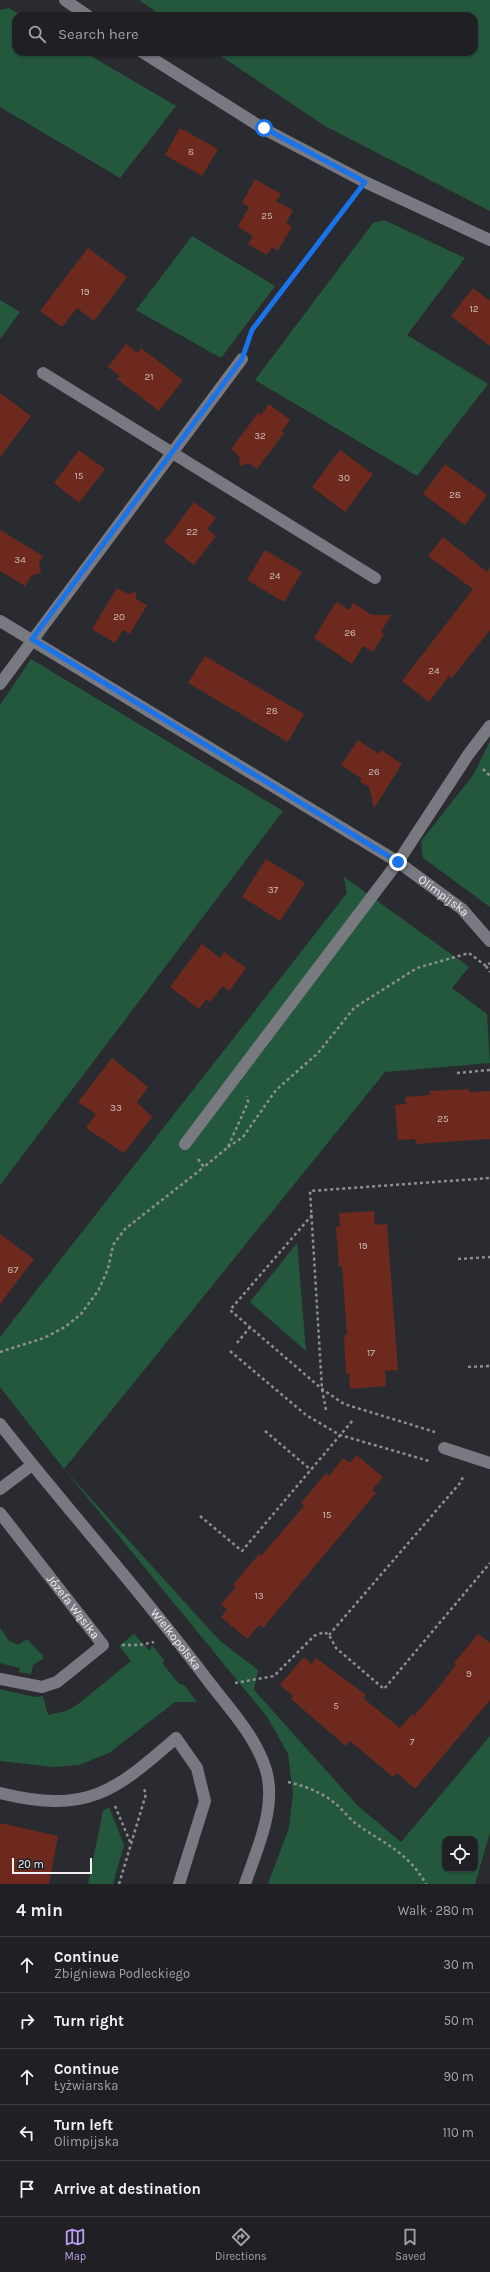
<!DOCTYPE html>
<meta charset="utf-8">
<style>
body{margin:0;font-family:Karla,sans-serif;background:#28282c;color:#f1f3f6}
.controls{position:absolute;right:12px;bottom:12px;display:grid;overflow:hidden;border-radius:8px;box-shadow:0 1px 3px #0004}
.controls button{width:36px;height:36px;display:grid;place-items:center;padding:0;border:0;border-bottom:1px solid #3d3e41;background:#202024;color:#f1f3f6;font:20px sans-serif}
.scale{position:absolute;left:12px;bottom:10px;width:80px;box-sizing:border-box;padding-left:4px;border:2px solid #f0f1f5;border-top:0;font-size:11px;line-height:14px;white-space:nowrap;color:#f0f1f5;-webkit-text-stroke:3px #202126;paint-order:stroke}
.stop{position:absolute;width:12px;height:12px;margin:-9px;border:3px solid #1a73e8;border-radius:50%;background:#fff}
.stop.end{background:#1a73e8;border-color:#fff;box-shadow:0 1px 4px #0008}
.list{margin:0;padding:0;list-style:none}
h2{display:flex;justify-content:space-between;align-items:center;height:52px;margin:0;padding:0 16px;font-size:17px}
h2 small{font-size:13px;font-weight:400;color:#a2a3a6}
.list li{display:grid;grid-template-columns:26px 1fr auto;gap:12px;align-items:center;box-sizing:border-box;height:56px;padding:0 16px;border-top:1px solid #3d3e41}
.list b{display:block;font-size:15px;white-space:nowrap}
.list p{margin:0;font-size:13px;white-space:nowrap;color:#a2a3a6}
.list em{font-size:13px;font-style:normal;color:#a2a3a6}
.icon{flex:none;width:22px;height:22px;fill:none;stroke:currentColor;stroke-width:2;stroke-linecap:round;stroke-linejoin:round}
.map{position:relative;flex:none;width:490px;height:1884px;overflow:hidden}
.search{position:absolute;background:#202024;box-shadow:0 1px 3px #0004;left:12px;right:12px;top:12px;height:44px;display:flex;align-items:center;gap:10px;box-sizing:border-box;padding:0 14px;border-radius:12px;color:#a2a3a6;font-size:15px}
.sheet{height:332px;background:#202024}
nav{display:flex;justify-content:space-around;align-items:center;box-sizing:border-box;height:56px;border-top:1px solid #3d3e41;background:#202024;font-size:11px;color:#a2a3a6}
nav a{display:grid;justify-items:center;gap:2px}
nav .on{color:#bca0f2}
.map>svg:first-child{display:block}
.green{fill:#24583d;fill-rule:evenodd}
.building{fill:#6d291d}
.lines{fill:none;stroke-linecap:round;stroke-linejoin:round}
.path{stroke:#8e8f93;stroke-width:2.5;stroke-dasharray:3 3;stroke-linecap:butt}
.lane{stroke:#797a81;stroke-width:12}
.street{stroke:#797a81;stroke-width:12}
.route{stroke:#1a73e8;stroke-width:5}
.labels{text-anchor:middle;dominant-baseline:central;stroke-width:3;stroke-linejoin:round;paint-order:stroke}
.number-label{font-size:10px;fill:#cfbfbf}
.street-label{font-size:12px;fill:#f0f1f5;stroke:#202126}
</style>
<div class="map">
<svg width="490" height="1884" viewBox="0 0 490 1884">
<rect width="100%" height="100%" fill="#2a2b30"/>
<g class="green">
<path d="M139,0h351v211l-165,-85 -110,-74h259v-36h-312z"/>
<path d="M9,8l13,8h-6v36h68l92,54 -56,72 -120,-71v-97z"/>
<path d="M384,220l81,38 -58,77 81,49 -71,92 -162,-96 118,-157z"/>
<path d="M192,236l83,50 -54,72 -85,-48z"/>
<path d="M0,300l20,12 -20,27z"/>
<path d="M31,659l252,152 -283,374v-480z"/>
<path d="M490,741v166l-67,-49 -2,-17 53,-67z"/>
<path d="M344,877l125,90 -17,21 35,26 3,49 -105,9 -321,397 155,171 39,30 -4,20 104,116 43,36 89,-106v96l-15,52h-207l21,-56 4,-35 -5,-39 -20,-36 -204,-249 -64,-82v-50l347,-444zM445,1839h30v30h-30z"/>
<path d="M297,1243l9,108 -56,-49z"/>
<path d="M0,1628l9,13 9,4 9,-6 15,16 2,3 -11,7 -2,9 -12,-2 1,-4 -20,-5z"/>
<path d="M134,1634l16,17 2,-6 12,15 -1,4 16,20 5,1 13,17h-22l-66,51 -30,12 -26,2 -53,-6v-72l35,8 8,-1 5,19 18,-4 11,-6 54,-44 -12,-15z"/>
<path d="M109,1807l15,38 -11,39h-25l15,-73z"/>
</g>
<g class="building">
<path d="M180,128l38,21 -16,27 -37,-21z"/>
<path d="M255,179l26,15 -5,7 17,9 -7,13 6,3 -14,25 -6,-4 -5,8 -19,-11 5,-8 -15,-9 11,-20 -7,-4z"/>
<path d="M88,248l39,29 -33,44 -17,-13 -15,19 -22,-16z"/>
<path d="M473,288l17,13v45l-39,-30z"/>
<path d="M126,344l12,9 3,-5 42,32 -24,31 -42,-32 3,-3 -12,-9z"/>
<path d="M0,393l31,23 -31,41z"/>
<path d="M269,404l21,16 -8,11 2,2 -27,36 -8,-6 -9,3 -1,-10 -8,-7 27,-36 3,2z"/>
<path d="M79,450l26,19 -26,34 -25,-20z"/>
<path d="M340,450l33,24 -28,38 -33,-25z"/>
<path d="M445,464l42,31 -22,30 -42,-31z"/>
<path d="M194,502l22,16 -9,11 9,7 -22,29 -30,-23z"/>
<path d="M0,530l43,26 -4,7 2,10 -10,3 -6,10 -25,-15z"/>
<path d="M443,537l44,35 3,-5v63l-38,48 -3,-2 -20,26 -27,-21 71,-92 -45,-33z"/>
<path d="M265,550l37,22 -18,30 -37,-22z"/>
<path d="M117,588l11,6 8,-2v7l11,6 -17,29 -7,-4 -8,13 -23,-14z"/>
<path d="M336,602l13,8 4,-7 19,12h19l-10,17 3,2 -11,18 -10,-6 -11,18 -38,-26z"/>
<path d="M205,656l99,58 -16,28 -100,-59z"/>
<path d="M358,740l21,14 2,-4 21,14 -28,44 -5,-21 -9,-5 2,-3 -21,-14z"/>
<path d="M266,859l39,24 -25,38 -38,-24z"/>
<path d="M202,944l18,14 4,-6 22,16 -17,23 -6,-5 -13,16 -4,-3 -7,10 -29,-22z"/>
<path d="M112,1058l36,29 -11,15 15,15 -28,36 -38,-25 10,-14 -18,-12z"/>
<path d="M469,1089v3l21,-1v48l-74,5 -1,-5 -17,1 -3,-35 11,-1 -1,-7 25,-2v-4z"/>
<path d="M374,1211l1,14 12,-1 11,146 -13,1 1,15 -36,3 -1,-15h-3l-2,-39h3l-5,-69h-3l-3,-39 4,-1 -1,-13z"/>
<path d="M0,1234l34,25 -34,45z"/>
<path d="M356,1455l27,22 -11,13 4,3 -113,135 -4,-3 -12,14 -26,-22 6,-7 -6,-6 15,-17 -3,-2 26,-31 2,2 43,-50 -3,-3 25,-30 3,3 14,-18 7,5z"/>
<path d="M478,1634l12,9v57l-75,89 -18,-16 -4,4 -43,-36 -4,5 -55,-47 2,-3 -13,-11 24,-28 8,7 4,-6 50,37 -3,3 37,30 12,-14 2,2 24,-28 18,-23 -2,-2z"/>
<path d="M0,1823l58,13 -9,48h-49z"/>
</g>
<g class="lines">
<g class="path">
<path d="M249,341l3,-11 100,-132"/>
<path d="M483,769l7,7"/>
<path d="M486,966l4,6"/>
<path d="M457,1073l33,-3"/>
<path d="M228,1147l15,-10 33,-47 42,-37 36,-45 63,-40 52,-15 17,13 4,-3"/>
<path d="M198,1159l6,8 24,-20 20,-45 -1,-6"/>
<path d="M312,1215l-82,95 92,79 22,15 91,28"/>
<path d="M458,1259l32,-2"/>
<path d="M237,1343l13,-16"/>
<path d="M230,1351l76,64 34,20 89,26"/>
<path d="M0,1352l44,-14 21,-11 16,-13 17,-23 10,-22 5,-24 12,-16 79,-62"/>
<path d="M468,1367l22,-1"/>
<path d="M326,1410l-4,-21 -12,-198 180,-13"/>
<path d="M265,1431l46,39"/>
<path d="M200,1516l42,35 111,-131"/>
<path d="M329,1635l131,-152 4,-8"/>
<path d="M122,1645h18l14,-3"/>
<path d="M235,1683l39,-7 40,-40 10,-4 5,3 7,13 48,41 106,-126"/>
<path d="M288,1782c17,4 33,10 47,21 7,6 13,14 20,20 29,21 52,28 71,61"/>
<path d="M115,1806l16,38"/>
<path d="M119,1884l27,-90 -2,-5"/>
</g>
<g class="lane">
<path d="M43,373l332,205"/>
<path d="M185,1144l213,-282 70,-107 22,-29"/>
</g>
<g class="street">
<path d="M65,0l23,16"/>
<path d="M142,52l122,77 101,53 125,58"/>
<path id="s1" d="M0,621l398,241 64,47 28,32"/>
<path d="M0,684l242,-325"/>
<path id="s2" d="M0,1424c68,87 143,169 209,258 21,27 47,55 57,88 11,37 -9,79 -21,114"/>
<path d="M444,1448l46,15"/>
<path d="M0,1489l32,-24"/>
<path id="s3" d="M0,1513l103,132 -46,37 -15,5 -42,-8"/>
<path d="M0,1793c87,21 113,0 176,-55l21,30 8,33 -26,83"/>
</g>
</g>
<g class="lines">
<path class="route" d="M264,128l101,54 -113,148 -10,29 -210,280 366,223"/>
</g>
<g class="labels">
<g class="number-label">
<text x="191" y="152">8</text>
<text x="267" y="216">25</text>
<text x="85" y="292">19</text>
<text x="474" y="309">12</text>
<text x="149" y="377">21</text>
<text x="260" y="436">32</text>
<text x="79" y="476">15</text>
<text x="344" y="478">30</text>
<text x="455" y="495">28</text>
<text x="192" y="532">22</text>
<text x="20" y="560">34</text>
<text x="275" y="576">24</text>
<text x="119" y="617">20</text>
<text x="350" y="633">26</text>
<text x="434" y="671">24</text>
<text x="272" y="711">28</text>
<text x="374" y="772">26</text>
<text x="273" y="890">37</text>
<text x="116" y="1108">33</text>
<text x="443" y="1119">25</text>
<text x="363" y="1246">19</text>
<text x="13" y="1270">87</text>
<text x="371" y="1353">17</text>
<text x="327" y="1515">15</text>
<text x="259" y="1596">13</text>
<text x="469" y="1674">9</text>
<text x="336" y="1706">5</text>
<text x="412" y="1742">7</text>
</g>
<g class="street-label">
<text stroke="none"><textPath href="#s1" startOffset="522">Olimpijska</textPath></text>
<text stroke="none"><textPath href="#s3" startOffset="119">Józefa Wąsika</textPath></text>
<text stroke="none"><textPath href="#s2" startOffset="278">Wielkopolska</textPath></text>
</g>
</g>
</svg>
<div class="controls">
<button><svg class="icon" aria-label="locate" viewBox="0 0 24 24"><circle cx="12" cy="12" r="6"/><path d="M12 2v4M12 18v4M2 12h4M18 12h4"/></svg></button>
</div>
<div class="scale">20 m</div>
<div class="stop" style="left:264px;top:128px"></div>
<div class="stop end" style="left:398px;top:862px"></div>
<div class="search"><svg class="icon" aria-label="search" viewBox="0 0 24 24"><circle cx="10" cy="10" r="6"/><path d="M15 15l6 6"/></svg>Search here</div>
</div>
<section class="sheet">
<h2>4 min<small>Walk · 280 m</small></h2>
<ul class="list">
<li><svg class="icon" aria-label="ahead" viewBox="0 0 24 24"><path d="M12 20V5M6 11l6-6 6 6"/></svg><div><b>Continue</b><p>Zbigniewa Podleckiego</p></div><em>30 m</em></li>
<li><svg class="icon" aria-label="right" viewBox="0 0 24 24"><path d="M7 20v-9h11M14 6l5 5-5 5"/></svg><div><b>Turn right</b></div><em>50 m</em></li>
<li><svg class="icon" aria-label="ahead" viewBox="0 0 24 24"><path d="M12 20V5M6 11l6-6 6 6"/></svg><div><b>Continue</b><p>Łyżwiarska</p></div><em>90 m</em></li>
<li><svg class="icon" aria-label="left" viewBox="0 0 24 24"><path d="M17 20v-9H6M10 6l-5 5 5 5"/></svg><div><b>Turn left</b><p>Olimpijska</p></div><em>110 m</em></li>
<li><svg class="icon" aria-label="arrive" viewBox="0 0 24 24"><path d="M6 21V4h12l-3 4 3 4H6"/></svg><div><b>Arrive at destination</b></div></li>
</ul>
</section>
<nav>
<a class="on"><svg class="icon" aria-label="map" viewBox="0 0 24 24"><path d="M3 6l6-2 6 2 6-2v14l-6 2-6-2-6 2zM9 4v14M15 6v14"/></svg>Map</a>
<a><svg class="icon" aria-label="directions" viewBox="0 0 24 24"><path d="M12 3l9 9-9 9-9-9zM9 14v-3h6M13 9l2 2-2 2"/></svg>Directions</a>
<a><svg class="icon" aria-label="saved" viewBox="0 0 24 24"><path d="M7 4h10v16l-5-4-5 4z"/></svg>Saved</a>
</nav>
